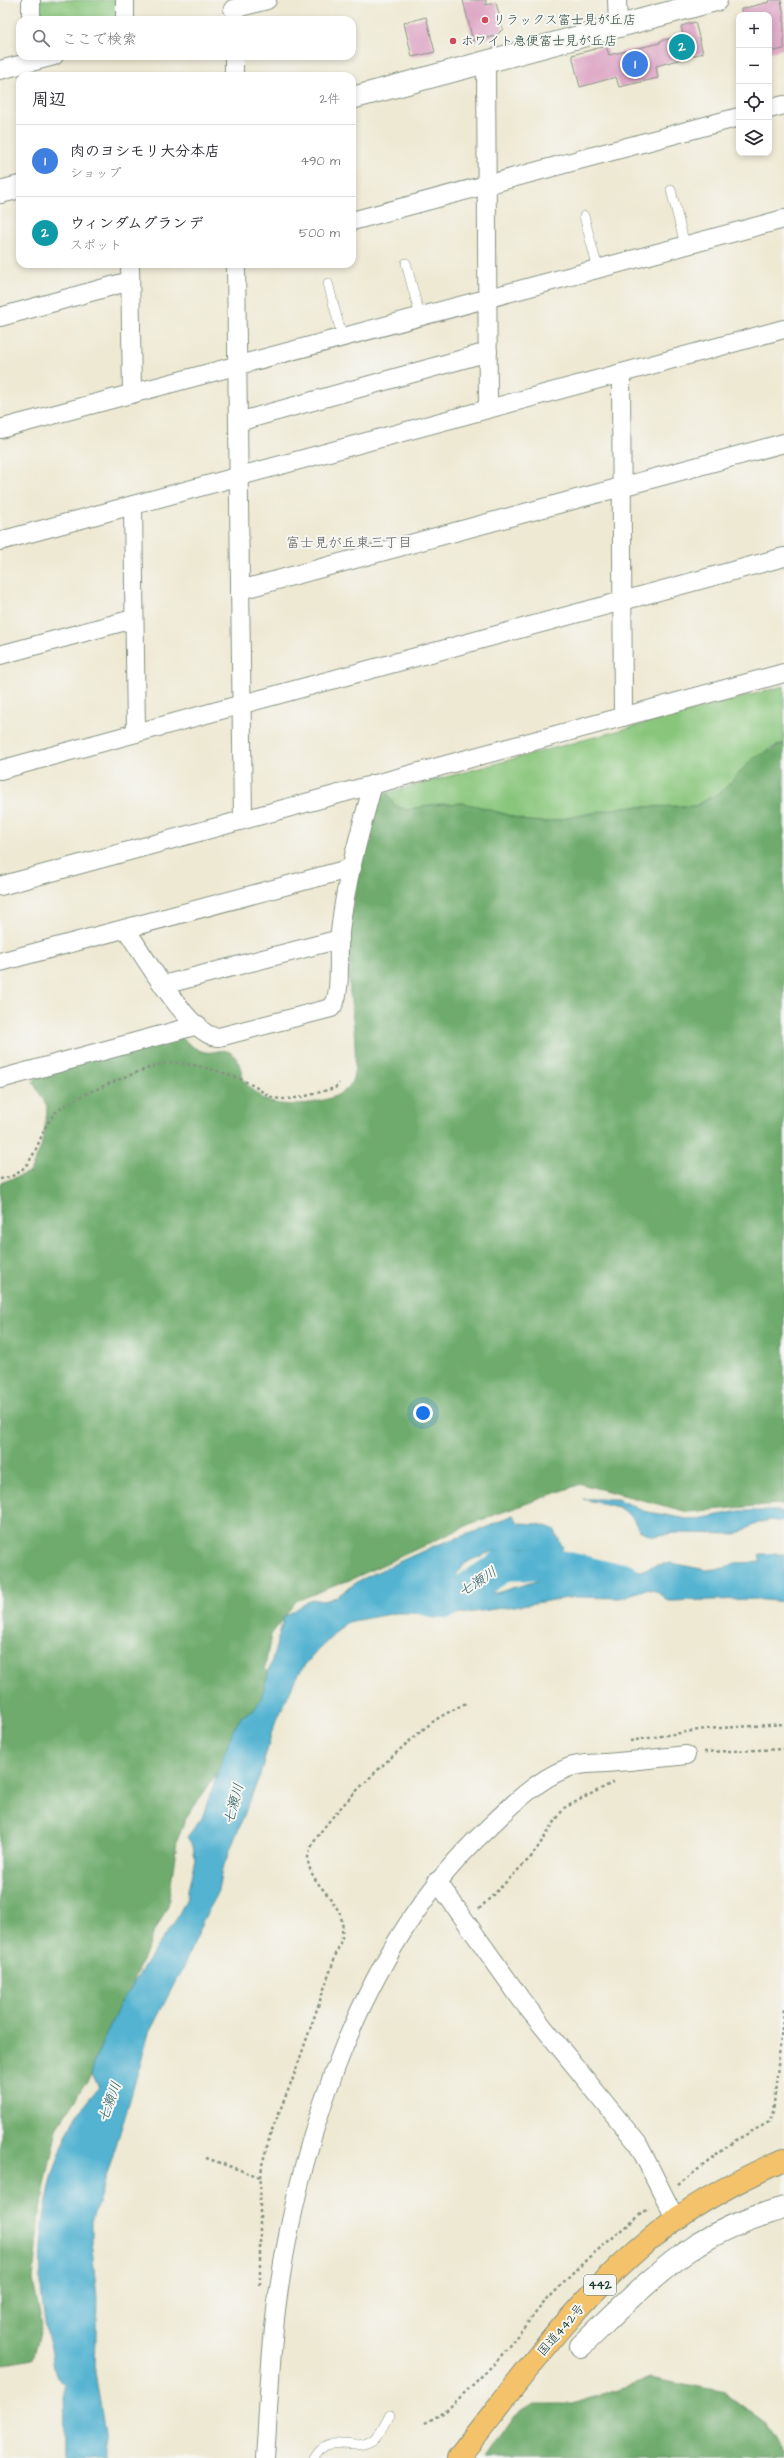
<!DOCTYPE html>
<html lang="ja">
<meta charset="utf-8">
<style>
body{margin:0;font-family:"Architects Daughter","Klee One",sans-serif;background:#f7f7f7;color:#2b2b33}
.controls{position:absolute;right:12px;top:12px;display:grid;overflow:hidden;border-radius:8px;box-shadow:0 2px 6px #0003}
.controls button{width:36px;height:36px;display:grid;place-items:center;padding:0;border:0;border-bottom:1px solid #e1e1e2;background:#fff;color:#2b2b33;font:20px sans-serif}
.you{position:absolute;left:423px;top:1413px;width:14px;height:14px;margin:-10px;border:3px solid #fff;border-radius:50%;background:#1a73e8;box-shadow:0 0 0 6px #1a73e833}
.badge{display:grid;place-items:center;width:26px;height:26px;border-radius:50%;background:#2563eb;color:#fff;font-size:13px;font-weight:700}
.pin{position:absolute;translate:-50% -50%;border:2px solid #fff;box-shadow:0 1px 4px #0006}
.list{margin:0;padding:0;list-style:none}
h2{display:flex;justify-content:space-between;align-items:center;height:52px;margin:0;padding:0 16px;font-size:17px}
h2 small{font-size:13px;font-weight:400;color:#7c7c81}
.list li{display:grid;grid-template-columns:26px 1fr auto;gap:12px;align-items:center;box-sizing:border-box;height:72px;padding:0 16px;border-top:1px solid #e1e1e2}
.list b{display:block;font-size:15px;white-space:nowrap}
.list p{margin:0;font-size:13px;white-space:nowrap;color:#7c7c81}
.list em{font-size:13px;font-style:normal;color:#7c7c81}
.icon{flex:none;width:22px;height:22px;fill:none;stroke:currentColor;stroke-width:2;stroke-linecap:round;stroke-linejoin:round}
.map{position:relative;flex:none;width:784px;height:2458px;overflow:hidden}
.search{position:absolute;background:#fff;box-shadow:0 2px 6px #0003;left:16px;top:16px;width:340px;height:44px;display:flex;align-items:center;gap:10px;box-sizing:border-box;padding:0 14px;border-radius:12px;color:#7c7c81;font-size:15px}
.panel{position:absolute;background:#fff;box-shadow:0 2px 6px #0003;left:16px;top:72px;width:340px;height:196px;border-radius:12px}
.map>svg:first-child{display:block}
.green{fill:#89c67c;stroke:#548258}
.forest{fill:#6eab6c;stroke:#467450}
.water{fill:#53b3d1;stroke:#397882}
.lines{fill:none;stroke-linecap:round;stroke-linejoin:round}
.river{stroke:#53b3d1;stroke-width:33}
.building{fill:#dda5c4}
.service-casing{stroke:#869384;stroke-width:10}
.minor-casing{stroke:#869384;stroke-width:20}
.tertiary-casing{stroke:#869384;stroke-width:24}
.trunk-casing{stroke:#869384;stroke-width:24}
.path{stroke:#869384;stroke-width:2.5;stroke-dasharray:3 3;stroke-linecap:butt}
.service{stroke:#fff;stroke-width:9}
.minor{stroke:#fff;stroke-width:18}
.tertiary{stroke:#fff;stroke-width:22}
.trunk{stroke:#f3c26a;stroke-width:22}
.poi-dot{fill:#d1495b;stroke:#f6f6f2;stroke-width:1.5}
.labels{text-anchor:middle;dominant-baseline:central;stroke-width:4;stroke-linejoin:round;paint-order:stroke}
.shield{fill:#f6f6f2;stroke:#60746d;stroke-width:1}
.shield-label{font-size:12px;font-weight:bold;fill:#1f3d34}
.poi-label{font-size:13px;fill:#1f3d34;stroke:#f6f6f2;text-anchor:start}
.street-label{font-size:13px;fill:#1f3d34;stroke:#f6f6f2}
.neighbourhood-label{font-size:14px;fill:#626166;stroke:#f6f6f2}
.water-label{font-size:14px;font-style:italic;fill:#2f6063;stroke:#f6f6f2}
</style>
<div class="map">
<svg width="784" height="2458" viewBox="0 0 784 2458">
<rect width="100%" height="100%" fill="#f6f6f2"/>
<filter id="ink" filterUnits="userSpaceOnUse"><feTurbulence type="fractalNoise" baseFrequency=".025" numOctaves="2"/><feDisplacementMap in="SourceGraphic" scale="8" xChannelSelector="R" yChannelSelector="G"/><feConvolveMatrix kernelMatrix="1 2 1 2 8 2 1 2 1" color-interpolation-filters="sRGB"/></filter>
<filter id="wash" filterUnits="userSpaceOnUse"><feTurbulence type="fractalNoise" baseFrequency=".012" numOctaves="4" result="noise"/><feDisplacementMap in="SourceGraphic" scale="16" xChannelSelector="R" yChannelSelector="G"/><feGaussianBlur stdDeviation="0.9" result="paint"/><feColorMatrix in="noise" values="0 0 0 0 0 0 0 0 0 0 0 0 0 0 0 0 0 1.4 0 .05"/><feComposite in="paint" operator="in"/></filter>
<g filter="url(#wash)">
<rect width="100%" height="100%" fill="#eee9d3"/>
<g class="green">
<rect x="40" y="0" width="78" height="20"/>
<path d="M784,686v57l-14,5 -47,43 -28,15 -71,1 -78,15 -19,-1 -50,-15 -15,-3 -33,2 -22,5 -12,-4 -8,-13z"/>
</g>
<g class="forest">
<path d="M784,743v763l-5,-2 -91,8 -107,-28 -106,38 -123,57 -56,22 -25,34 -6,33 5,8 1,19 -86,125 -8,21 -9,65 -16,31 -53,125 -42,66 -18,86 -6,67 9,44 -9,34 -33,6v-1182l30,-11 11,-25 5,-26 1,-15 -14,-24 11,-12 133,-36c8,6 17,16 28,18 8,2 18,-5 26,1 11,8 9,21 14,29 4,6 15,15 21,18 17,10 73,3 84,-15 10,-15 3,-65 1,-83 -9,-72 7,-140 30,-207l6,-2 8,13 12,4 22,-5 33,-2 15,3 50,15 19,1 78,-15 71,-1 28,-15 29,-32z"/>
<path d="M650,2378l75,15 42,31 17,29v5h-298l29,-42 20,-12h38z"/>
</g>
<g class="water">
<path d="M583,1499h34l26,12 50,9 46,-9h38l7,3v8l-15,-2 -13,4 -20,10 -61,-1 -22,3 -14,-6 -7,-13 -14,-10z"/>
<path d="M513,1515l6,8 20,1 15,5 9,19 -7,6c-28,-12 -64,-6 -90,9 -4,3 -8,10 -11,14l13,15 28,1 64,-19 36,-5 44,2 16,-6 16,-2 34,7 18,-2 11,-5 26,-1 -2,-7 2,-1h23v48l-29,-3 -87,2 -12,-10 -10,-2 -26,9 -45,-1 -141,21 -14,-5h-24l-49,9 -30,29 -13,15 -10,16 -22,49 -12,44 -38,95 -5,25 -14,25 -18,43 -36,70 -22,77 -35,112v25l5,52 -2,73 10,62 1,24h-41l-1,-74c-12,-7 -10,-23 -13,-35 -20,-72 -11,-164 24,-230 6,-12 16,-22 24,-32l-8,-12 6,-21 23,-50 36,-56 17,-23 13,-25 9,-42 -2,-12 -6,-9 15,-19 30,-86 10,-16 11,-5 8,-12 23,-82 28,-18 12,2 12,-4 24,-17 30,-14 44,-20 54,-19z"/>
</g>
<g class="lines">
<path class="river" d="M425,1599l22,3 59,-38h44l62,15h12"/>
</g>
<g id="blocks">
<g class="building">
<path d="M463,0h23v5l10,-2 7,26 -7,7 -23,5z"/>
<path d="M769,0h12l3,15v34l-15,3v-37h-28v-6l28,-7z"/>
<path d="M426,17l9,35 -23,5 -8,-34z"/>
<path d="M695,22l8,31 -47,13 2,12 -39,9 -3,-10 -36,10 -8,-32 34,-9 3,9 51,-12v-2l23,-6 -2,-9z"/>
</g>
</g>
</g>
<g filter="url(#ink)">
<use href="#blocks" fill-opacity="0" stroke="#869384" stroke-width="1"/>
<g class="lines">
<defs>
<g id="service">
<path d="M671,190l14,55"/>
<path d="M584,216l14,53"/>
<path d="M406,263l14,53"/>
<path d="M328,283l14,54"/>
<path d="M313,2458c13,-27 40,-5 59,-17 9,-5 13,-18 18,-26"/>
</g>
<g id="minor">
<path d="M31,0v20"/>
<path d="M125,0v20"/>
<path d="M617,0l1,26"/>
<path d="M233,9l34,-9"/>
<path d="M234,56v20"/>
<path d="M486,62l2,347"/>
<path d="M0,70l54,-14"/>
<path d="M769,109l15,-4"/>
<path d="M352,221l387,-104"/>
<path d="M130,264l2,130"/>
<path d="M236,264l7,556"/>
<path d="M0,317l130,-36"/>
<path d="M621,373l2,344"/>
<path d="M238,422l250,-70"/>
<path d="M0,429l784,-210"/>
<path d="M133,505l3,228"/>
<path d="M0,541l784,-212"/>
<path d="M240,590l544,-147"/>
<path d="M0,655l133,-36"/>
<path d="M0,770l784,-213"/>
<path d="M0,886l784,-213"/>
<path d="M126,929c15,22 65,110 93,108l112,-29c11,-10 7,-47 8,-62 3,-55 20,-109 34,-162"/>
<path d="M0,962l352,-94"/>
<path d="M163,985l177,-46"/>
<path d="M0,1079l198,-54"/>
<path d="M437,1881l86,121 115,142 38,76"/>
<path d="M265,2458c4,-54 5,-109 13,-163 23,-162 86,-351 208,-465 23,-22 49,-49 79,-61 12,-6 26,-5 40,-6 27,-2 54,-5 81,-8"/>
</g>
<g id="tertiary">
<path d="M352,98l364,-98"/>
<path d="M0,192l20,-5"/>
<path d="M581,2346c37,-35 74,-74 117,-102 26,-16 57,-28 86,-36"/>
</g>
<path id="trunk" d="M458,2458c61,-77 119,-160 196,-222 39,-32 84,-56 130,-76"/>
</defs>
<use href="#service" class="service-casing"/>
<use href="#minor" class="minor-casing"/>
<use href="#tertiary" class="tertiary-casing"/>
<use href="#trunk" class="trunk-casing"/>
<g class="path">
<path d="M0,1179c38,-4 36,-47 56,-67 15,-15 83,-41 105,-48 21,-6 71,10 91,21 8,4 14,11 23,13 19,4 43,-6 60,-10l4,-5"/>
<path d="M630,1741l75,-12 79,-5"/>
<path d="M704,1752l80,-3"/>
<path d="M479,1909l53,-53 32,-48 50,-26"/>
<path d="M206,2158l54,19"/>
<path d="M678,2185l58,-45 33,-18 4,-10 11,-103"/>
<path d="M260,2285v-94l2,-26 9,-33 21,-51 50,-144c0,-5 1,-11 0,-15 -4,-25 -34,-39 -34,-64 0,-28 101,-119 126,-137 10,-7 21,-12 32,-18"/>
<path d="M425,2423l20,-11 51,-50 46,-57 46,-47 61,-50"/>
</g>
<use href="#service" class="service"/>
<use href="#minor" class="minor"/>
<use href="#tertiary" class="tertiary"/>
<use href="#trunk" class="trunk"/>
</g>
</g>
<g class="poi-dot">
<circle cx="485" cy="20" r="4"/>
<circle cx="453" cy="41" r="4"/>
</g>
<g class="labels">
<rect class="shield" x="584" y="2275" width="32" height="20" rx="3"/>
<g class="shield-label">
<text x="600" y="2285">442</text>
</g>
<g class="poi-label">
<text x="493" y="20">リラックス富士見が丘店</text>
<text x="461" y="41">ホワイト急便富士見が丘店</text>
</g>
<g class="street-label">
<text transform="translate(561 2330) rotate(-49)">国道442号</text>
</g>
<g class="neighbourhood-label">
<text x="349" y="543">富士見が丘東三丁目</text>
</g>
<g class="water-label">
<text transform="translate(478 1582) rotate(-33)">七瀬川</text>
<text transform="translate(234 1804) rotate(-75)">七瀬川</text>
<text transform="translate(110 2102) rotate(-70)">七瀬川</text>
</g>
</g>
</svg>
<div class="controls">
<button>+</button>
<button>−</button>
<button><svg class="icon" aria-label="locate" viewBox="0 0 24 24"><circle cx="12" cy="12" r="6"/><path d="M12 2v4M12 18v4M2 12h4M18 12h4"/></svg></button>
<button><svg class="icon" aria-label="layers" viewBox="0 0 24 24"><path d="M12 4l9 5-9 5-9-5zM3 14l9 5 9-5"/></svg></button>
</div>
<div class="you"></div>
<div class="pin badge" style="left:635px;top:64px;background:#3f7fe0">1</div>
<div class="pin badge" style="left:682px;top:47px;background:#0f9aa8">2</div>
<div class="search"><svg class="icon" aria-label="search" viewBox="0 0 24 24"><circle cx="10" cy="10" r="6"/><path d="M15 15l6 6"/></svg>ここで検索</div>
<section class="panel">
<h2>周辺<small>2件</small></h2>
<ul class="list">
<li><span class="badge" style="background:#3f7fe0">1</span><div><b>肉のヨシモリ大分本店</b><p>ショップ</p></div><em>490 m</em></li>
<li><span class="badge" style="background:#0f9aa8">2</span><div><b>ウィンダムグランデ</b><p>スポット</p></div><em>500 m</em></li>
</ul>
</section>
</div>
